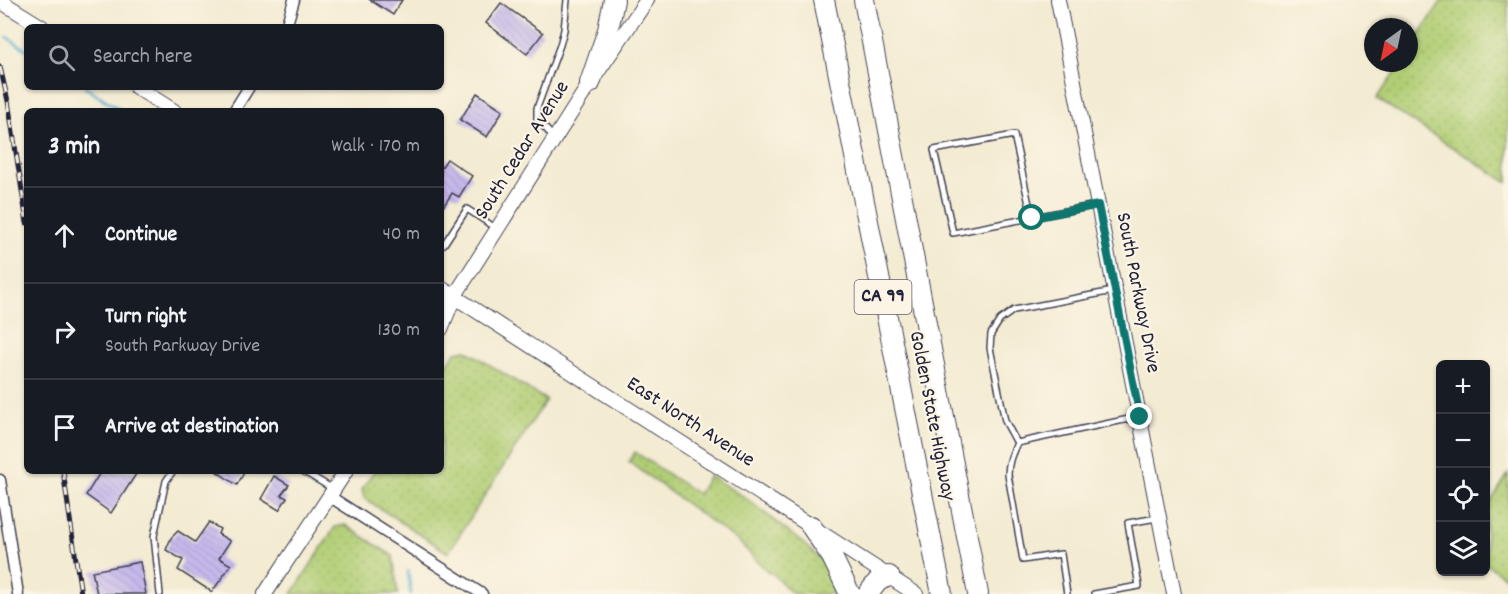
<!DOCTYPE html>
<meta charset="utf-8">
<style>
body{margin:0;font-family:Dekko,sans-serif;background:#242831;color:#f1f3f6}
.controls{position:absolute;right:18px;bottom:18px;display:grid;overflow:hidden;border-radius:9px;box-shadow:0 2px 4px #0004}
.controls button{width:54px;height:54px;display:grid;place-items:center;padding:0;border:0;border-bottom:2px solid #363941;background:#171b24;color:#f1f3f6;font:30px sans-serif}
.compass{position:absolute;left:1364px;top:18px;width:54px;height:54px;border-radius:50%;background:#171b24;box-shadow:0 2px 4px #0004;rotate:213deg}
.stop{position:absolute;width:18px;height:18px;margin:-14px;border:4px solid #0f766e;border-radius:50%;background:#fff}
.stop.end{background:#0f766e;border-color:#fff;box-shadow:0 2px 6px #0008}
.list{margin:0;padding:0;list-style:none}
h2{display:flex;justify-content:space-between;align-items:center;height:78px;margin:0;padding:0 24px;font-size:26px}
h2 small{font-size:20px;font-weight:400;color:#9ea1a6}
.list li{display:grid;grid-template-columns:39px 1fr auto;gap:18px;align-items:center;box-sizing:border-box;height:96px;padding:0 24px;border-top:2px solid #363941}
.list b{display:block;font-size:22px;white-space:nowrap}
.list p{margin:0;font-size:20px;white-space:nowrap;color:#9ea1a6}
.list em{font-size:20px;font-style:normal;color:#9ea1a6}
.icon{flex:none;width:33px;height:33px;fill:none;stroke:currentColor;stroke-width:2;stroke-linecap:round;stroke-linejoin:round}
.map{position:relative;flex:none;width:1508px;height:594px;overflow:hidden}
.search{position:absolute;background:#171b24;box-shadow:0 2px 4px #0004;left:24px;top:24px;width:420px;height:66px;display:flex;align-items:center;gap:15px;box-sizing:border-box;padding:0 21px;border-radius:9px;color:#9ea1a6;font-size:22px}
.panel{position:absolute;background:#171b24;box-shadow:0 2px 4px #0004;left:24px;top:108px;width:420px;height:366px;border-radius:9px}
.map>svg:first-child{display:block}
.grass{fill:url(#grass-dots);stroke:#6a7858;stroke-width:1.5}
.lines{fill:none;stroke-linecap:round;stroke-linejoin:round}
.stream{stroke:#51abcf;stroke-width:3}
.building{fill:url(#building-back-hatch)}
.service-casing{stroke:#414052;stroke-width:8}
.minor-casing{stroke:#414052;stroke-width:13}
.tertiary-casing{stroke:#414052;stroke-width:16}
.motorway-casing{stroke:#414052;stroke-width:22}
.service{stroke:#fff;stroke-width:5}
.minor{stroke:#fff;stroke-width:10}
.tertiary{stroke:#fff;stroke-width:14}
.motorway{stroke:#fff;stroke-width:20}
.rail-casing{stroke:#22223b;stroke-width:5}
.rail{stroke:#fcf5e5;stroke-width:3;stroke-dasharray:9;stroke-linecap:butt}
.route{stroke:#0f766e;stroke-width:8}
.labels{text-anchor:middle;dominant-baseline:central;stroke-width:4.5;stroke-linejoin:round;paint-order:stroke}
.shield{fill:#fcf5e5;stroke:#63616e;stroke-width:1.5}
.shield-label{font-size:20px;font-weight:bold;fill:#22223b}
.street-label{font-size:21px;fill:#22223b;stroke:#fcf5e5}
</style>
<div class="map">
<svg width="1508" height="594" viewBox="0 0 1508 594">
<defs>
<pattern id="grass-dots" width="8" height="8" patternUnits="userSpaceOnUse" patternTransform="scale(1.5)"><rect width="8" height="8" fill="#b1ce74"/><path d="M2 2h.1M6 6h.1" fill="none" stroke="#98b165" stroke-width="1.8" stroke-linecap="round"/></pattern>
<pattern id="building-back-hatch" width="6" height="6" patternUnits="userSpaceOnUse" patternTransform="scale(1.5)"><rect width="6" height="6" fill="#c7b9ec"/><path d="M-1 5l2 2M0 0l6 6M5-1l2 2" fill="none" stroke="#ab9fcb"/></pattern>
</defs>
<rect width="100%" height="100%" fill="#fcf5e5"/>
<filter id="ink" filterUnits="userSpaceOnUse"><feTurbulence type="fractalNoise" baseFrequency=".0167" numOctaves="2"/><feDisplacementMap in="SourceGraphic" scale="12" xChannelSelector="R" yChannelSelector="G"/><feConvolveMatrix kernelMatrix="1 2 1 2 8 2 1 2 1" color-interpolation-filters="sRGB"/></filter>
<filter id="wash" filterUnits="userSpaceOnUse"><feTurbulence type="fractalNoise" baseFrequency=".008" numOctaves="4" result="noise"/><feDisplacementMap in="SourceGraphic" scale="24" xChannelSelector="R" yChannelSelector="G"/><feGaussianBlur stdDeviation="1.35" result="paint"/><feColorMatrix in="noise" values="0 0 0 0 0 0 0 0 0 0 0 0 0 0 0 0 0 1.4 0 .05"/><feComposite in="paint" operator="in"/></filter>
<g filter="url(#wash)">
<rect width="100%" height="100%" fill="#f3ebd2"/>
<g class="grass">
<path d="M1442,0h66v183l-131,-84 24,-36h8v-12z"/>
<path d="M466,350l80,50 -98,153 -84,-55 -2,-9 12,-18h67v-97l15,-22z"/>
<path d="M635,452l63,42 11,-18 34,20 61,48 17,16 12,16 7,18h-47l-21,-21h-3l-30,-31 -110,-80z"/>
<path d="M1508,474v105l-22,-15v-55z"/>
<path d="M345,525l48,31 5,38h-106l43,-67z"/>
</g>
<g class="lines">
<g class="stream">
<path d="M7,37l20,13"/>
<path d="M85,87l37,24"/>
<path d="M408,571l3,23"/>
</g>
</g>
<g id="blocks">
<g class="building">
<path d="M370,0h32l-9,15z"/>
<path d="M501,3l42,30 -16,21 -41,-31z"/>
<path d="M477,93l26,17 -16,27 -27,-17z"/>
<path d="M447,159l25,17 -13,21 -7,-4 -11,17v-42z"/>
<path d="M101,471h37l-27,42 -25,-18z"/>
<path d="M216,471h29l-8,14z"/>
<path d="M274,476l15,9 -8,10 6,3 -8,12 -18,-11z"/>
<path d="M209,522l11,7 -2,5 12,7 -11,17 12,7 -19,27 -34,-22 5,-10 -17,-10 5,-12 7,-7 17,11z"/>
<path d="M140,562l6,32h-49l-5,-23z"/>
</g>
</g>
</g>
<g filter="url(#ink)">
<use href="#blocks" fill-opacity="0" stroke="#414052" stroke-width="1.5"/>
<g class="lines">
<defs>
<g id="service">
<path d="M554,138l-17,-19v-11l23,-63 4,-15 3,-30"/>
<path d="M1032,218l-18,-83 -80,15 19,83 144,-28"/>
<path d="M441,242l3,2 23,-35 30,20"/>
<path d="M1017,443l-12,-22 -15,-73 1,-14 9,-14 14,-10 99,-19"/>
<path d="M303,471l30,18"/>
<path d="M160,594l-6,-58 12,-55 7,-10"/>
<path d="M1067,594l-6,-40 -38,6 -15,-85c0,-13 4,-21 9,-32l121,-26"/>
<path d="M1094,594l45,-8 -11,-63 29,-5"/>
</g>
<g id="minor">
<path d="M286,27l8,-27"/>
<path d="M234,111l15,-24"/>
<path d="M0,480l18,114"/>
<path d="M329,496l153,98"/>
</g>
<g id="tertiary">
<path d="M1058,0l116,594"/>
<path d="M0,1l42,26"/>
<path d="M136,87l38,24"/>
<path d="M441,288l475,306"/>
<path d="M441,329l13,-32 136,-214 57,-83"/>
<path d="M265,594l81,-123"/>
</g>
<g id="motorway">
<path d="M824,0l118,594"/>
<path d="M864,0l114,594"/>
<path d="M590,83l18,-53 6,-30"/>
<path d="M811,526l21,31 18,37"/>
<path d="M868,594l10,-13 11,-5"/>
</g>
</defs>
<use href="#service" class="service-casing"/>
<use href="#minor" class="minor-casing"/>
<use href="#tertiary" class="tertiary-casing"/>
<use href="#motorway" class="motorway-casing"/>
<use href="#service" class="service"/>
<use href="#minor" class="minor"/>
<use href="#tertiary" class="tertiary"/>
<use href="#motorway" class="motorway"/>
<defs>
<g id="rail">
<path d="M0,67l8,34 19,122"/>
<path d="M63,471l18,123"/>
</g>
</defs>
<use href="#rail" class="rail-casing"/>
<use href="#rail" class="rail"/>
</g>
</g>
<g class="lines" filter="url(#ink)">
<path class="route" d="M1032,218l66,-13 42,212"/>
</g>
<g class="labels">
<rect class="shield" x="854.5" y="280" width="57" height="34" rx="4.5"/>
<g class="shield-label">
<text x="883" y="297">CA 99</text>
</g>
<g class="street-label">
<text transform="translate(523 151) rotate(-58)">South Cedar Avenue</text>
<text transform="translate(1137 293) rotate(79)">South Parkway Drive</text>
<text transform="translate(931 416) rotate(79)">Golden State Highway</text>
<text transform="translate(690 423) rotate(33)">East North Avenue</text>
</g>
</g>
</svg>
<div class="controls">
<button>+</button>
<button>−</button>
<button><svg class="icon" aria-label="locate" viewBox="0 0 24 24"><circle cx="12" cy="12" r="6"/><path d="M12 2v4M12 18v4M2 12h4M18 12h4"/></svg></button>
<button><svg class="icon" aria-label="layers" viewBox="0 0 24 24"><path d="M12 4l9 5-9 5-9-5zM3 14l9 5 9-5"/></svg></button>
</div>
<svg class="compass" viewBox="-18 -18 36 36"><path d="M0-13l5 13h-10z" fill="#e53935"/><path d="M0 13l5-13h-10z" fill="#9ea1a6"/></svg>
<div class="stop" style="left:1032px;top:218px"></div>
<div class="stop end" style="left:1140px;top:417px"></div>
<div class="search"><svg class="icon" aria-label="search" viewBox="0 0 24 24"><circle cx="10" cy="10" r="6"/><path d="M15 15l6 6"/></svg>Search here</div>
<section class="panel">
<h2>3 min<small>Walk · 170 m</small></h2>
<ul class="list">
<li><svg class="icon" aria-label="ahead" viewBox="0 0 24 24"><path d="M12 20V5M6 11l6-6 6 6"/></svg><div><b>Continue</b></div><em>40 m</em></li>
<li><svg class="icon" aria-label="right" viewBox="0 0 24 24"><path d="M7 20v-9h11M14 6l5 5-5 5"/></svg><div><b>Turn right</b><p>South Parkway Drive</p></div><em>130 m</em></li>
<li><svg class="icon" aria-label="arrive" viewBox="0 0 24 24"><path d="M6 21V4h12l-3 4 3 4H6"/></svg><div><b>Arrive at destination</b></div></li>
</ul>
</section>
</div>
